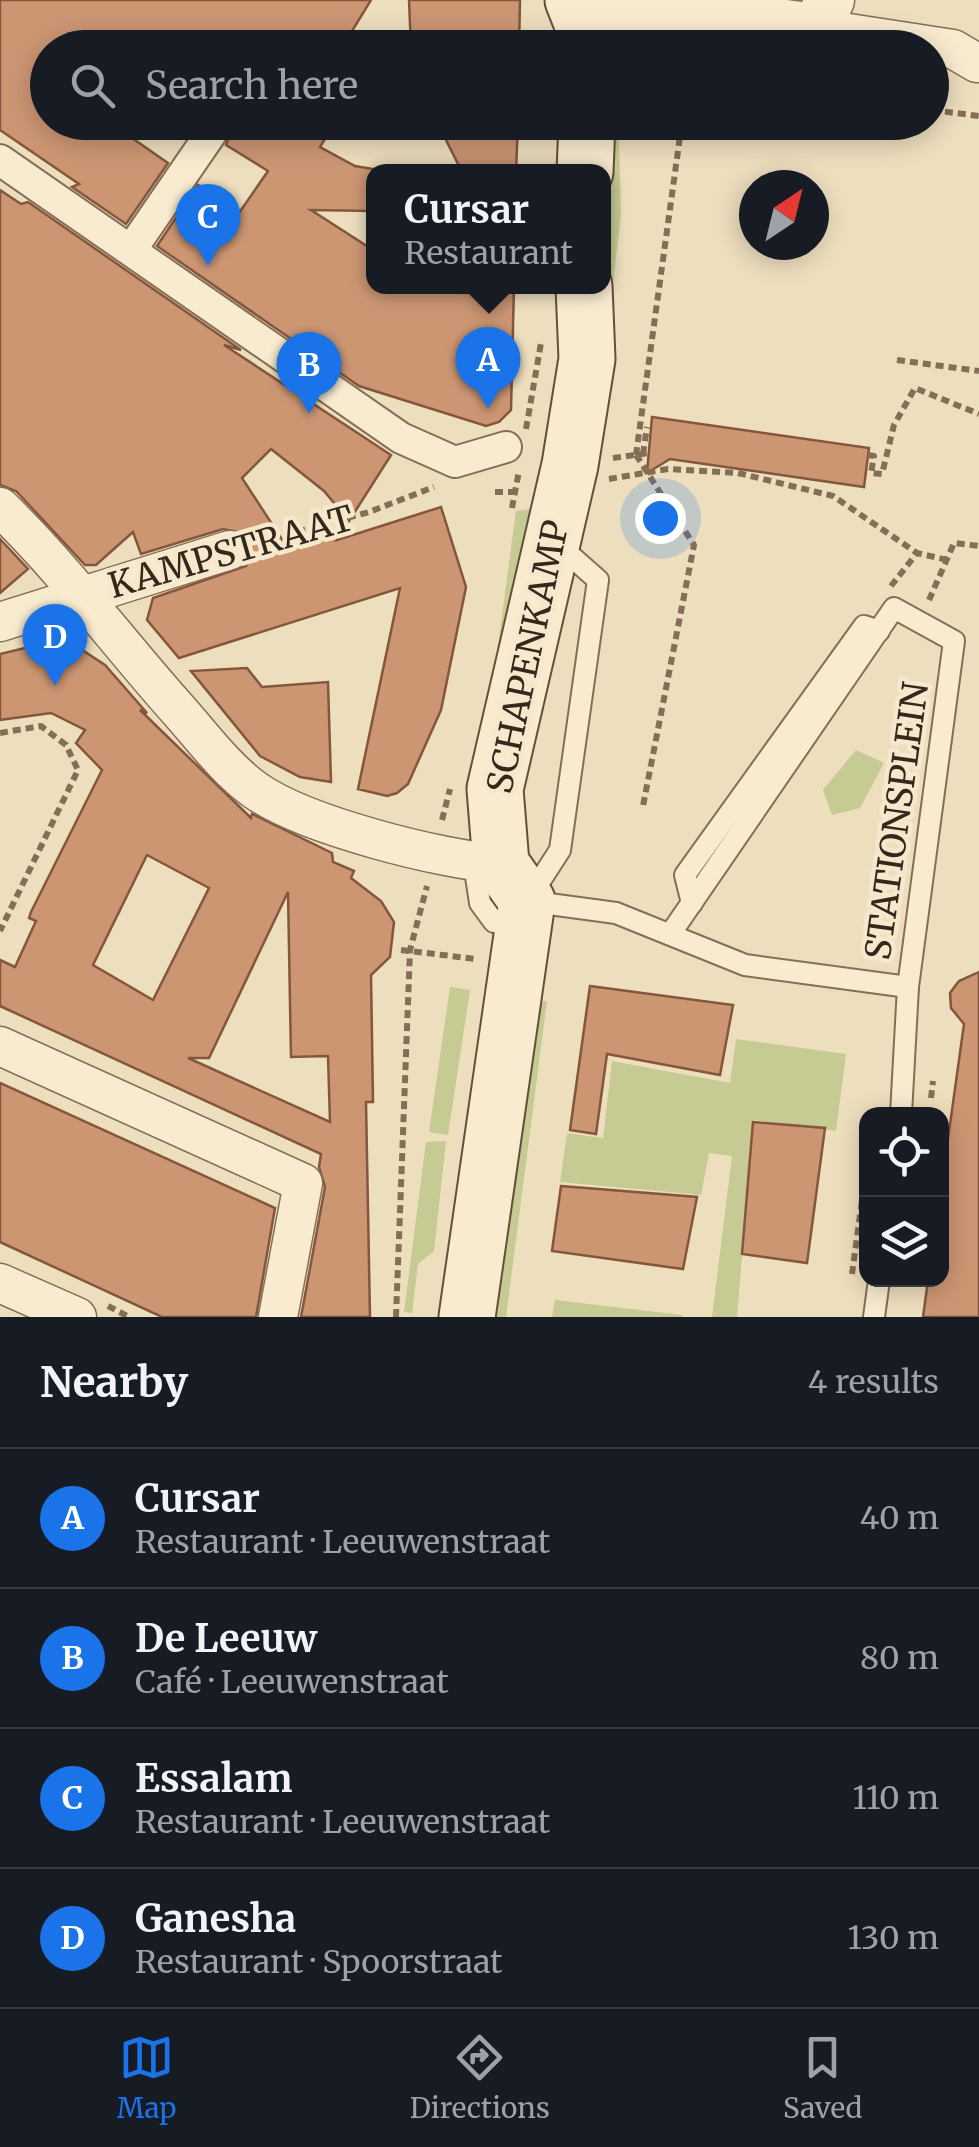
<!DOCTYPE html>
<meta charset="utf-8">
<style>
body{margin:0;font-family:Merriweather,serif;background:#242831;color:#f1f3f6}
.controls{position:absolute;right:30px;bottom:30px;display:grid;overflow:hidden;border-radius:20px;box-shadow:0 5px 25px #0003}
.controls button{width:90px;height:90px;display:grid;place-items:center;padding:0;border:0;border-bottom:2px solid #363941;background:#171b24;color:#f1f3f6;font:50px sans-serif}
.compass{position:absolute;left:739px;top:170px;width:90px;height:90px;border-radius:50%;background:#171b24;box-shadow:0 5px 25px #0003;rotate:35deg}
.you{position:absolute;left:660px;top:518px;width:35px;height:35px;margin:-25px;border:8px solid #fff;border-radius:50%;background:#1a73e8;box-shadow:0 0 0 15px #1a73e833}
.badge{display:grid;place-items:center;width:65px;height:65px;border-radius:50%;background:#1a73e8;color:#fff;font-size:32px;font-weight:700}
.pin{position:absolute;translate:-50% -82px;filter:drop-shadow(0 2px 5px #0008)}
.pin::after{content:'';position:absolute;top:52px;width:35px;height:30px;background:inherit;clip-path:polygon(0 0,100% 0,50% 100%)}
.popup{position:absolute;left:366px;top:164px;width:245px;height:130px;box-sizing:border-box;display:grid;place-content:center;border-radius:20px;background:#171b24;filter:drop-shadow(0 2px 8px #0005);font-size:32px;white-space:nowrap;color:#9ea1a6}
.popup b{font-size:38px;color:#f1f3f6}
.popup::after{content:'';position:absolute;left:50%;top:100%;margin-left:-20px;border:20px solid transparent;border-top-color:#171b24}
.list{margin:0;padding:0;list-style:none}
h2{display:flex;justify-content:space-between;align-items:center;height:130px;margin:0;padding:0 40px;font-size:42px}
h2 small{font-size:32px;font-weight:400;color:#9ea1a6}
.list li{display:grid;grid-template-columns:65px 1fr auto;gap:30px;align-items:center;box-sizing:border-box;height:140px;padding:0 40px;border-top:2px solid #363941}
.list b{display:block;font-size:38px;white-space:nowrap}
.list p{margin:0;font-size:32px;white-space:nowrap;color:#9ea1a6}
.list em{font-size:32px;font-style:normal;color:#9ea1a6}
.icon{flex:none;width:55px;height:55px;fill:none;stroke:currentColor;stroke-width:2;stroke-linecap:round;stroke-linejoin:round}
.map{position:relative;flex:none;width:979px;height:1317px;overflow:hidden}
.search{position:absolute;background:#171b24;box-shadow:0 5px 25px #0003;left:30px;right:30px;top:30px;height:110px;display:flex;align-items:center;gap:25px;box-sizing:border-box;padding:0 35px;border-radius:55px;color:#9ea1a6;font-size:38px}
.sheet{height:690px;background:#171b24}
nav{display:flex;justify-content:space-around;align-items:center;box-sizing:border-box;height:140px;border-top:2px solid #363941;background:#171b24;font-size:28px;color:#9ea1a6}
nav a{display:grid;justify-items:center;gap:5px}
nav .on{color:#1a73e8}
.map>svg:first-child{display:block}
.green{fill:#c5cb92}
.building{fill:#cc9673;stroke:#84573c;stroke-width:2.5;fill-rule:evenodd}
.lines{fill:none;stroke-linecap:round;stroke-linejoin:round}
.service-casing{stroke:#856e56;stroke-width:24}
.pedestrian-casing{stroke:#856e56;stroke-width:34}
.minor-casing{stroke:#856e56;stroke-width:41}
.tertiary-casing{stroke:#856e56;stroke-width:51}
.secondary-casing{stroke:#664f3a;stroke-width:59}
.path{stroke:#856e56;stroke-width:6;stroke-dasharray:8 5;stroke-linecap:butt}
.service{stroke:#f8ebd0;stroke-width:20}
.pedestrian{stroke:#f8ebd0;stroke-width:30}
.minor{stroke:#f8ebd0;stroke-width:38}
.tertiary{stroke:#f8ebd0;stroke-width:48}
.secondary{stroke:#f8ebd0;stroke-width:55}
.labels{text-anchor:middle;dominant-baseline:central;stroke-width:9;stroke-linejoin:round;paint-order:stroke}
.street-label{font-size:35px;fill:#34271b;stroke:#f5e8cd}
</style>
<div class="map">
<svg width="979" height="1317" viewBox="0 0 979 1317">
<rect width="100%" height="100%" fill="#eddebd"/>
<g class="green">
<path d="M619,137l2,79 -20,165 8,-242z"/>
<path d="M538,508l-57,266 35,-263z"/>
<path d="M856,750l28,13 -24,45 -28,7 -9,-25z"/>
<path d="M450,987l20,3 -22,145 -19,-3z"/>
<path d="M529,1000l18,1 -41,316h-22z"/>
<path d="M736,1039l110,15 -10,77 -83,-11 -16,197h-25l20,-161 -23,-3 -8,42 -141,-13 7,-49 36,5 9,-77 118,22z"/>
<path d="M446,1141l-12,110 -16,13 -6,49 -8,-1 22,-170z"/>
<path d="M555,1300l127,15v2h-130z"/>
</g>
<g class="building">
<path d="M0,0h371l-19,31 26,17h-330v74h61l59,41 -42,61 -54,-37 7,-3 -79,-54z"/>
<path d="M409,0h111l-1,48h-108z"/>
<path d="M223,122h112l-15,25 35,19 18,3v42l-62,-1 62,40v36h141l-3,124 -12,12 -13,4 -127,-40 -202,-140 41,-61 41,28 29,-42 -42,-26 3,-9z"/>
<path d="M437,122h81l-2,50h-54z"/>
<path d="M0,190l21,14 7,-2 213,148 -17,-5 167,110 -42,66 -25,-30 -53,-42 -29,29 45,69 57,-18 -7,11 104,-33 25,80 -25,123 -33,74 -11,9 -10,3 -29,-7 42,-201 -221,70 -32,-38 6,-22 93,-32 6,-12 -6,-20 -23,-5 -82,25 -8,-22 -37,33h-11l-69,-74 -16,-6z"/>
<path d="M652,417l217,31 -5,39 -194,-28 -23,14z"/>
<path d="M0,539l28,30 -28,24z"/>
<path d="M58,640l15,4 32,21 42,48 -7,-3 111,108 1,-4 80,39 1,9 21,9 -3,7 30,23 13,21 -4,35 -19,18 2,127h-7l4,215h-69l24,-130 -6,-20 2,-13 -321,-148v-46l15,7 21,-46 -7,-3 2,-6 71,-142 -26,-27 9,-13 -34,-17 -51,7v-66zM147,855l62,33 -56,112 -60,-35zM288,892l3,165 37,-1 2,66 -142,-64h21z"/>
<path d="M247,668l15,19 66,-5 3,100 -31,-5 -40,-21 -69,-85z"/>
<path d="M979,972v345h-56l5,-37h14v-98l22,-158 -13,-16 -1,-15 9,-12z"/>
<path d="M590,986l143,19 -13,70 -113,-21 -11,80 -26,-4z"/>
<path d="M0,1083l275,125 -19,109h-94l-162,-75z"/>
<path d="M753,1122l72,6 -18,135 -65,-9z"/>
<path d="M561,1186l136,11 -14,72 -131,-18z"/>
</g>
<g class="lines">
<defs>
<g id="service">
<path d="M555,542l43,38 -38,270 -33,51 89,12 129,52 163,22"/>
<path d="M473,857l7,46 14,19 25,5"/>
<path d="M692,903l-7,-28 179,-249 15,5"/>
<path d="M671,933l223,-325 60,33 -46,346 -7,127"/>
<path d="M874,1317l5,-37"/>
</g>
<g id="pedestrian">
<path d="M0,160l401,278 54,24 51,-15"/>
<path d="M131,250l79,-115"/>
</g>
<g id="minor">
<path d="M816,28l137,21 24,14"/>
<path d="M0,507c66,64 119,137 181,206 23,26 45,56 74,77 49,35 186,70 246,74"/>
<path d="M0,622l230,-72"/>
<path d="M0,1046l303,137 -25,134"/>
<path d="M0,1283l77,34"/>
</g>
<path id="tertiary" d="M581,15l81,-7 154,20 14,-28"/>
<g id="secondary">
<path d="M573,0l19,48"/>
<path d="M585,172l2,-50"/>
<path d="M467,1317l60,-416 -26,-37 -6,-75 75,-324 17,-106 -3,-73"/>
</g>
</defs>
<use href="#service" class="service-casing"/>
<use href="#pedestrian" class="pedestrian-casing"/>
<use href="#minor" class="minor-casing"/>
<use href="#tertiary" class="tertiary-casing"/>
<use href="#secondary" class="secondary-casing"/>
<g class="path">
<path d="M932,110l47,6"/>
<path d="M628,123l54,1"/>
<path d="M897,360l82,11"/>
<path d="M526,429l15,-86"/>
<path d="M643,454l4,-27"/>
<path d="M636,455l58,90 -51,261"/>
<path d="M636,455l46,-333"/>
<path d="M868,455l6,1 -3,17 11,1 12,-49 21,-37 64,26"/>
<path d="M613,458l36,-5"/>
<path d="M609,479l59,-10 70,4 95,23 84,57"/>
<path d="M495,492h23"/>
<path d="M512,508l7,-37"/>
<path d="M260,542l109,-30 65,-25"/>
<path d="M891,586l26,-33 31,7"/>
<path d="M929,600l25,-57 25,3"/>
<path d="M0,733l41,-7 25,19 12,25 -78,161"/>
<path d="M442,820l8,-31"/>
<path d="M401,950l75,9"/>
<path d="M931,1098l2,-17"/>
<path d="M852,1274l14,-103"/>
<path d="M108,1306l21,11"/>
<path d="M396,1317l14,-367 17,-64"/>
</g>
<use href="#service" class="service"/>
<use href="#pedestrian" class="pedestrian"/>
<use href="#minor" class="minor"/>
<use href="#tertiary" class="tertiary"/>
<use href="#secondary" class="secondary"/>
</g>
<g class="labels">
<g class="street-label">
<text transform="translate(231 552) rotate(-16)">KAMPSTRAAT</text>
<text transform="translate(528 657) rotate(-78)">SCHAPENKAMP</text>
<text transform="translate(897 821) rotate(-82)">STATIONSPLEIN</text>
</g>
</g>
</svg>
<div class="controls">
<button><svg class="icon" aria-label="locate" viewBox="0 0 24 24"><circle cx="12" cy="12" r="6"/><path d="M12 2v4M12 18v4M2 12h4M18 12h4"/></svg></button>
<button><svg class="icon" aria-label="layers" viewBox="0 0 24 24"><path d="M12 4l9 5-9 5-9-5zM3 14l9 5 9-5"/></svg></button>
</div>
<svg class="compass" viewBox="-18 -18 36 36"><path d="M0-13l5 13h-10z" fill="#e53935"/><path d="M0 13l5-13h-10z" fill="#9ea1a6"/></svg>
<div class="you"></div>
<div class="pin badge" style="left:488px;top:409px">A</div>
<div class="popup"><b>Cursar</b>Restaurant</div>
<div class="pin badge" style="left:309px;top:414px">B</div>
<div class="pin badge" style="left:208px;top:266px">C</div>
<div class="pin badge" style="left:55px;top:686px">D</div>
<div class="search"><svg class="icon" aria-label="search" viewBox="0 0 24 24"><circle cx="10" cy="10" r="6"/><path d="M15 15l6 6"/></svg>Search here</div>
</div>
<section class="sheet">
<h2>Nearby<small>4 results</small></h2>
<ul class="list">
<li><span class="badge">A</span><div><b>Cursar</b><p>Restaurant · Leeuwenstraat</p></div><em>40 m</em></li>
<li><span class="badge">B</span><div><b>De Leeuw</b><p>Café · Leeuwenstraat</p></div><em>80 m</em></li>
<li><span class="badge">C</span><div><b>Essalam</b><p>Restaurant · Leeuwenstraat</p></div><em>110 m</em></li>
<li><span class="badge">D</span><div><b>Ganesha</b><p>Restaurant · Spoorstraat</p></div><em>130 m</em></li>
</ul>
</section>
<nav>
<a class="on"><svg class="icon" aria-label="map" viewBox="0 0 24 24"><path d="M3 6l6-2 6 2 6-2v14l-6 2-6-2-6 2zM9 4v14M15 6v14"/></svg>Map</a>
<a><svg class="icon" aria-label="directions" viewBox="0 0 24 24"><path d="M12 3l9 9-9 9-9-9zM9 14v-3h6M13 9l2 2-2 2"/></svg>Directions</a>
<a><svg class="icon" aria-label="saved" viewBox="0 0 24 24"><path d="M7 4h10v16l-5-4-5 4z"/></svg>Saved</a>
</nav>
